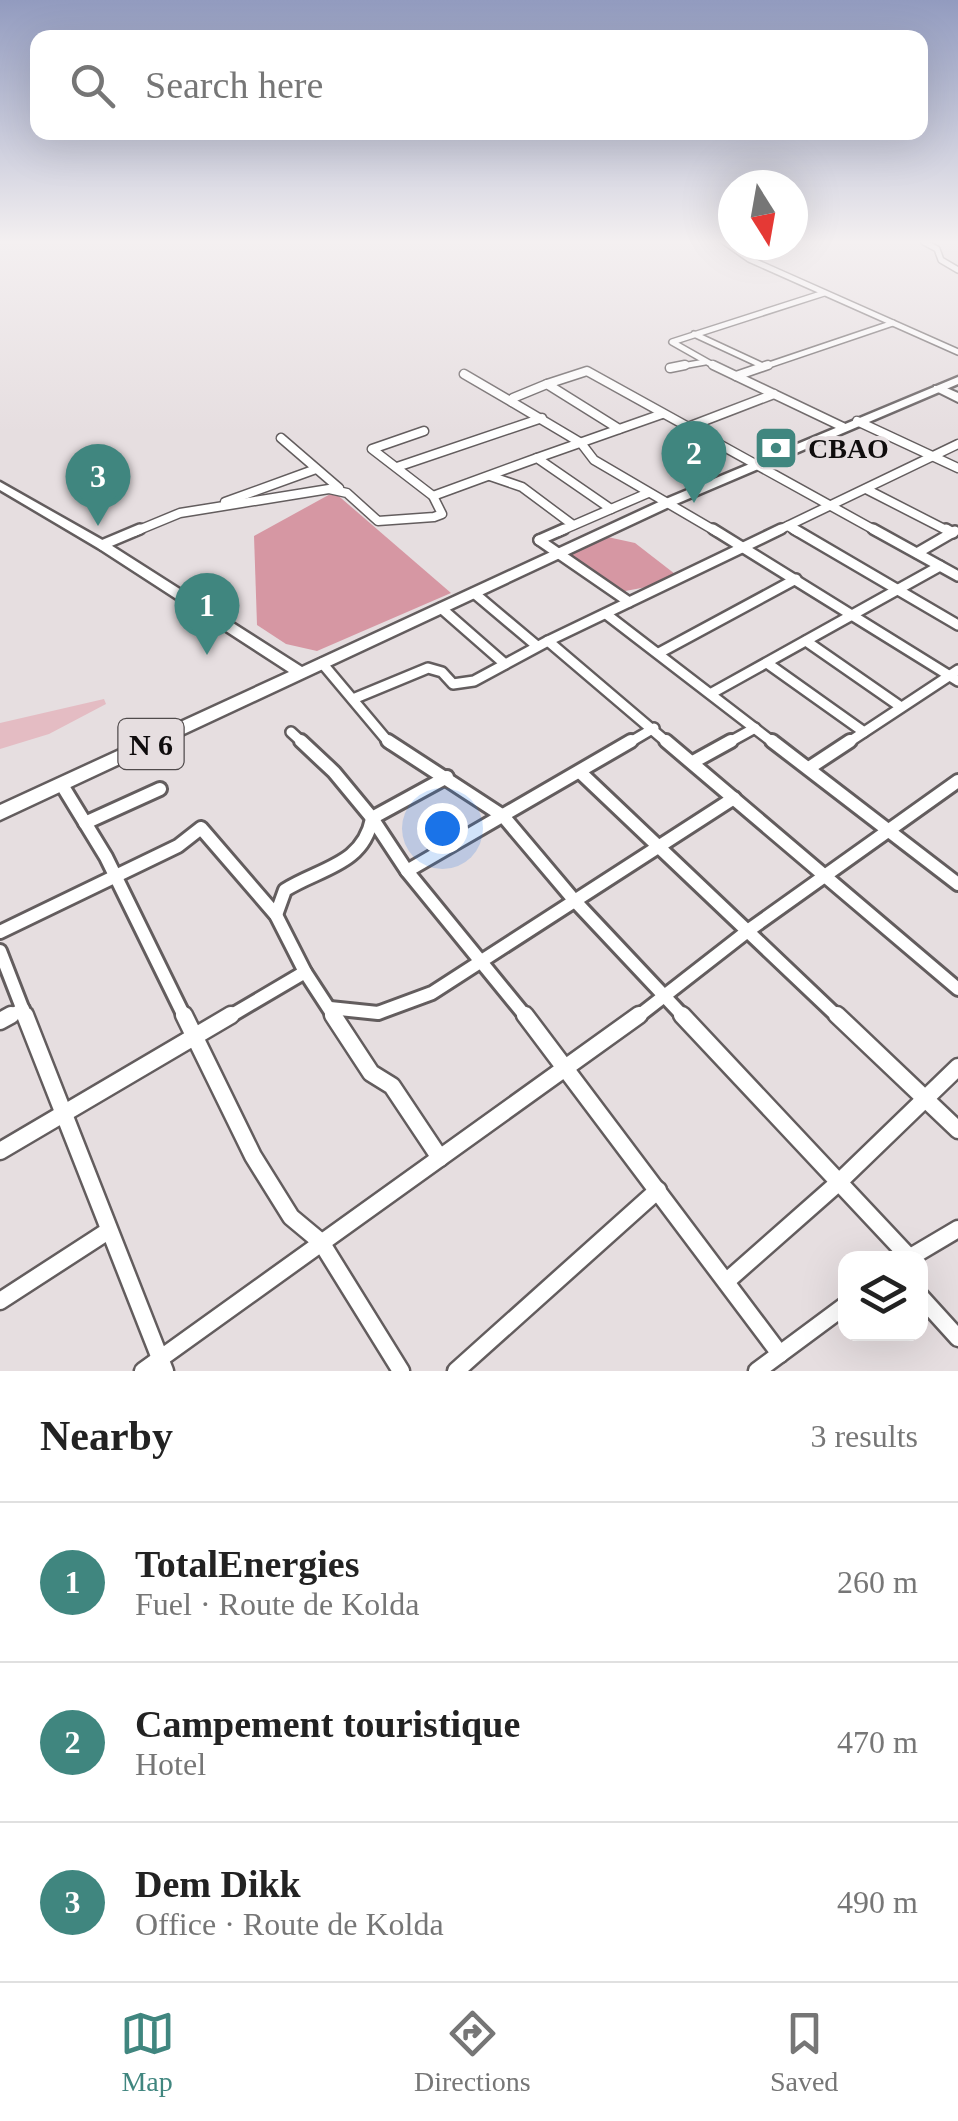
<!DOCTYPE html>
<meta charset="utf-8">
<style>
body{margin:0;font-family:"Times New Roman",serif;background:#f6f6f6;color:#222}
.controls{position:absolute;right:30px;bottom:30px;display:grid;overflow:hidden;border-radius:20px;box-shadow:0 10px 40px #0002}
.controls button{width:90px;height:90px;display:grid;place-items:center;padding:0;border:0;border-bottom:2px solid #e0e0e0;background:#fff;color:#222;font:50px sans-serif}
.compass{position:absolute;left:718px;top:170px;width:90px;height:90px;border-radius:50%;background:#fff;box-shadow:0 10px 40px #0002;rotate:169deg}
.you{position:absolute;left:442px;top:828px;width:35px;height:35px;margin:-25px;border:8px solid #fff;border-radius:50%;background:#1a73e8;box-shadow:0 0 0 15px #1a73e833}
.badge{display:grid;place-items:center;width:65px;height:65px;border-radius:50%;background:#40867f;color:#fff;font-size:32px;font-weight:700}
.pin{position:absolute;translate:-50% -82px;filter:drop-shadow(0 2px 5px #0008)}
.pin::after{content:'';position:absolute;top:52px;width:35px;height:30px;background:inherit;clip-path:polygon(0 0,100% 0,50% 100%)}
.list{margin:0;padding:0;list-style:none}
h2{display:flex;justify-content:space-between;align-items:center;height:130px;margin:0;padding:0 40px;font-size:42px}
h2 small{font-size:32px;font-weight:400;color:#767676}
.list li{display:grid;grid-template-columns:65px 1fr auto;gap:30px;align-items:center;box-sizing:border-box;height:160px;padding:0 40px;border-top:2px solid #e0e0e0}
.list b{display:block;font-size:38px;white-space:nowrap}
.list p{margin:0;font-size:32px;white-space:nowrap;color:#767676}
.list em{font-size:32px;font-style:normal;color:#767676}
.icon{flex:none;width:55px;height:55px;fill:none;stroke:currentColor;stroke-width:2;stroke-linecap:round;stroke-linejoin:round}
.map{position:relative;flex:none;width:958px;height:1371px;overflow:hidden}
.search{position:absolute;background:#fff;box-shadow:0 10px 40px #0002;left:30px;right:30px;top:30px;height:110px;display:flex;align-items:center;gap:25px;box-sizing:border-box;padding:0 35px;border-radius:20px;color:#767676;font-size:38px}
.sheet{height:610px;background:#fff}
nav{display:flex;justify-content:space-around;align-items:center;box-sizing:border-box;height:140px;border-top:2px solid #e0e0e0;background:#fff;font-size:28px;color:#767676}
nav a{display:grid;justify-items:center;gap:5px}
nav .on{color:#40867f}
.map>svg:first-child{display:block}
.green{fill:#e4bcc3}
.forest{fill:#d697a3}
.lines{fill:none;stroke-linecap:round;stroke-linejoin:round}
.minor-far4-casing{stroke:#635d5e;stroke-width:8}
.minor-far3-casing{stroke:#635d5e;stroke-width:11}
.minor-far2-casing{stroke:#635d5e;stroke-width:14}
.minor-far1-casing{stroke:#635d5e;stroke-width:18}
.minor-casing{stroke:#635d5e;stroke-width:21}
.primary-casing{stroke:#635d5e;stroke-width:5}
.trunk-casing{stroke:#635d5e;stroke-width:4}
.minor-far4{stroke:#fff;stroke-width:5}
.minor-far3{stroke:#fff;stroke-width:8}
.minor-far2{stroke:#fff;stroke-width:9}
.minor-far1{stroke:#fff;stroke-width:12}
.minor{stroke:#fff;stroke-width:16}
.primary{fill:#fff;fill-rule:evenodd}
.trunk{fill:#fff;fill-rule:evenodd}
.labels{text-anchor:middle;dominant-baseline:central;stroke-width:8;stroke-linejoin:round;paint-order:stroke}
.far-poi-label{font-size:28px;font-weight:bold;fill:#0f0c0d;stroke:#e6dee0;text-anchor:start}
.shield{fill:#e6dee0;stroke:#504b4c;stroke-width:2.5}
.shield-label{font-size:30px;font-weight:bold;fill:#0f0c0d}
</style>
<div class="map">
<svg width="958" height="1371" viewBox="0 0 958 1371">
<rect width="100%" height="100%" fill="#e6dee0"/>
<path class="green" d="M104,699l2,5 -57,30 -49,15v-26z"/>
<g class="forest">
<path d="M334,492l117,101 -134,58 -31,-7 -29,-19 -3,-89z"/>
<path d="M603,536l32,7 40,31 -23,12 -32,6 -50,-36v-4z"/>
</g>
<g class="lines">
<defs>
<g id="minor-far4">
<path d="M722,240l27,19 209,93"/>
<path d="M924,242l13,7 4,11 17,10"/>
<path d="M694,334l69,32"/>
<path d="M671,368l34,-6"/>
<path d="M718,368l-46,-26 152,-49"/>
<path d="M760,368l133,-45"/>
</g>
<g id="minor-far3">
<path d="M713,365l130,62"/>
<path d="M670,368l15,-3"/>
<path d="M464,374l48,28"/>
<path d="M736,376l32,-11"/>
<path d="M547,384l40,-13 291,161"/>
<path d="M857,421l101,47"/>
<path d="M688,427l86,-33"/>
<path d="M619,429l-72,-45 -34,14 -1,4 69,41 13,17 123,72"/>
<path d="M281,438l58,50"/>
<path d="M537,458l125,-44"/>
<path d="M397,467l145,-49"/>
<path d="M490,476l32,11 51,38"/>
<path d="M866,489l84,43"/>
<path d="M433,496l104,-38 74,51 -53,23"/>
<path d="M225,502l91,-33"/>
<path d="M611,509l37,-16"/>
<path d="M788,526l10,6"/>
<path d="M134,532l46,-19 149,-24 18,4 31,28 56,-4 8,-3 -9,-18 -61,-47 52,-18"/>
<path d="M775,532l183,-88"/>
</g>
<g id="minor-far2">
<path d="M713,529l245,152"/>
<path d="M794,529l164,96"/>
<path d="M873,529l85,47"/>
<path d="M946,529l7,4"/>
<path d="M539,540l25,-11"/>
<path d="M539,540l90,62"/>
<path d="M102,545l38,-16"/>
<path d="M917,553l38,-22"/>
<path d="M474,593l63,53"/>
<path d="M441,608l64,56"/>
<path d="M606,614l169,130"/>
<path d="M548,641l121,103"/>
<path d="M806,641l95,66"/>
<path d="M659,653l137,-74"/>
<path d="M322,663l68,81"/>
<path d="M767,663l97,69"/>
<path d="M712,693l228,-127"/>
<path d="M353,699l75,-31 14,4 11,12 21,-3 74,-40 233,-112"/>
<path d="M291,732l13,12"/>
<path d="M627,744l27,-16"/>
<path d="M726,744l29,-16"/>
<path d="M846,744l112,-74"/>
</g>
<g id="minor-far1">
<path d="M301,741l33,31 38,46 35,53 120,147"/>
<path d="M388,741l115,75 71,84 111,118"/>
<path d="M666,741l292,248"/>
<path d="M772,741l186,143"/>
<path d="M693,762l38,-21"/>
<path d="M809,768l41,-27"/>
<path d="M581,773l258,245"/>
<path d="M62,785l44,72 79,161"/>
<path d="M372,818l75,-41"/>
<path d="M85,823l75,-34"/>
<path d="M407,871l224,-130"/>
<path d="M276,915l9,-25c35,-22 78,-25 87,-71"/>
<path d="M0,932l178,-86 23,-18 75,87 29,57 30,46"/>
<path d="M0,951l26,67"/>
<path d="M330,1008l48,5 54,-20 302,-195"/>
<path d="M6,1018l17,-9"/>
<path d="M227,1018l78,-46"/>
<path d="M636,1018l113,-88 209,-149"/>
</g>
<g id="minor">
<path d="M25,1015l140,356"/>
<path d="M184,1015l69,141 38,61 30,25 80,129"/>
<path d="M333,1015l38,58 21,13 48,72"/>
<path d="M525,1015l255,339"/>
<path d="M682,1015l228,243"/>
<path d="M837,1015l121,115"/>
<path d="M0,1021l11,-6"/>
<path d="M0,1151l231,-136"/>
<path d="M909,1258l49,-29"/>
<path d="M728,1280l110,-97 120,-116"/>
<path d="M920,1296l38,42"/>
<path d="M0,1301l108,-70"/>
<path d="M143,1371l496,-356"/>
<path d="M456,1371l202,-181"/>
<path d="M757,1371l89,-66"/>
</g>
<path id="primary" d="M958,377v7l-289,123 -669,313v-15l289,-133 -191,-124 -98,-58v-8l106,60 196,125 359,-166z"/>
<path id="trunk" d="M934,386h8l16,7v9l-24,-12z"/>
</defs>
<use href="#minor-far4" class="minor-far4-casing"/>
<use href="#minor-far3" class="minor-far3-casing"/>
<use href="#minor-far2" class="minor-far2-casing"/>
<use href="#minor-far1" class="minor-far1-casing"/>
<use href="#minor" class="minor-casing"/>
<use href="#primary" class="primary-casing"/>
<use href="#trunk" class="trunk-casing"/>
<use href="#minor-far4" class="minor-far4"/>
<use href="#minor-far3" class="minor-far3"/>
<use href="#minor-far2" class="minor-far2"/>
<use href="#minor-far1" class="minor-far1"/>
<use href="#minor" class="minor"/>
<use href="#primary" class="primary"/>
<use href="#trunk" class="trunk"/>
</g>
<linearGradient id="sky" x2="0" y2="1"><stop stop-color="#929bbf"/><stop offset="0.56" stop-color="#f4f0f1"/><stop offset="1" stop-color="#f4f0f1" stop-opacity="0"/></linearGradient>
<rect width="958" height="432" fill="url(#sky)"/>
<defs>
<symbol id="bank-square" viewBox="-11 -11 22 22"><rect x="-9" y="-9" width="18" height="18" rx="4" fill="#40867f" stroke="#e6dee0"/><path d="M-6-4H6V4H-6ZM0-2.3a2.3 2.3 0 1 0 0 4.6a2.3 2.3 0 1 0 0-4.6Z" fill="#fff"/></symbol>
</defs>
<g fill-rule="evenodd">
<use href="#bank-square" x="751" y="423" width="50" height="50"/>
</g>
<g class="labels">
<g class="far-poi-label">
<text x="808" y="448">CBAO</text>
</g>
<rect class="shield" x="118.5" y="719" width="65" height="50" rx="8"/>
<g class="shield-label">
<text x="151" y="744">N 6</text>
</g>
</g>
</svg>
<div class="controls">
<button><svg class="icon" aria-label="layers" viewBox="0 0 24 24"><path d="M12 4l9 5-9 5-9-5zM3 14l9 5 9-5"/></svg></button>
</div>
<svg class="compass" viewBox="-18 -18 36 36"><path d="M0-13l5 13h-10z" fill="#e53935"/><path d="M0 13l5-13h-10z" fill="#767676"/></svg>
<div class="you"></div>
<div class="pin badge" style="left:207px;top:655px">1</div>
<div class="pin badge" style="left:694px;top:503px">2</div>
<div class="pin badge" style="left:98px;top:526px">3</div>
<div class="search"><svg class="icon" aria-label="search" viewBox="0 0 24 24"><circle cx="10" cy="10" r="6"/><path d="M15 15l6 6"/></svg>Search here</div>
</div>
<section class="sheet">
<h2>Nearby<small>3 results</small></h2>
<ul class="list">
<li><span class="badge">1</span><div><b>TotalEnergies</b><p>Fuel · Route de Kolda</p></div><em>260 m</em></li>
<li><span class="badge">2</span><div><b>Campement touristique</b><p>Hotel</p></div><em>470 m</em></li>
<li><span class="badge">3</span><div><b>Dem Dikk</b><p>Office · Route de Kolda</p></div><em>490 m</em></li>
</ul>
</section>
<nav>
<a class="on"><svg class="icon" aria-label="map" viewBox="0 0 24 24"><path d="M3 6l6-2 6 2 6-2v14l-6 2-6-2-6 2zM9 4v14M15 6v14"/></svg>Map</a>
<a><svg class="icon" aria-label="directions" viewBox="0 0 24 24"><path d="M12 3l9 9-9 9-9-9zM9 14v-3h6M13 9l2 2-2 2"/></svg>Directions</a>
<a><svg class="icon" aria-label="saved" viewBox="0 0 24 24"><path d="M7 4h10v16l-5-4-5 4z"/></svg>Saved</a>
</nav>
